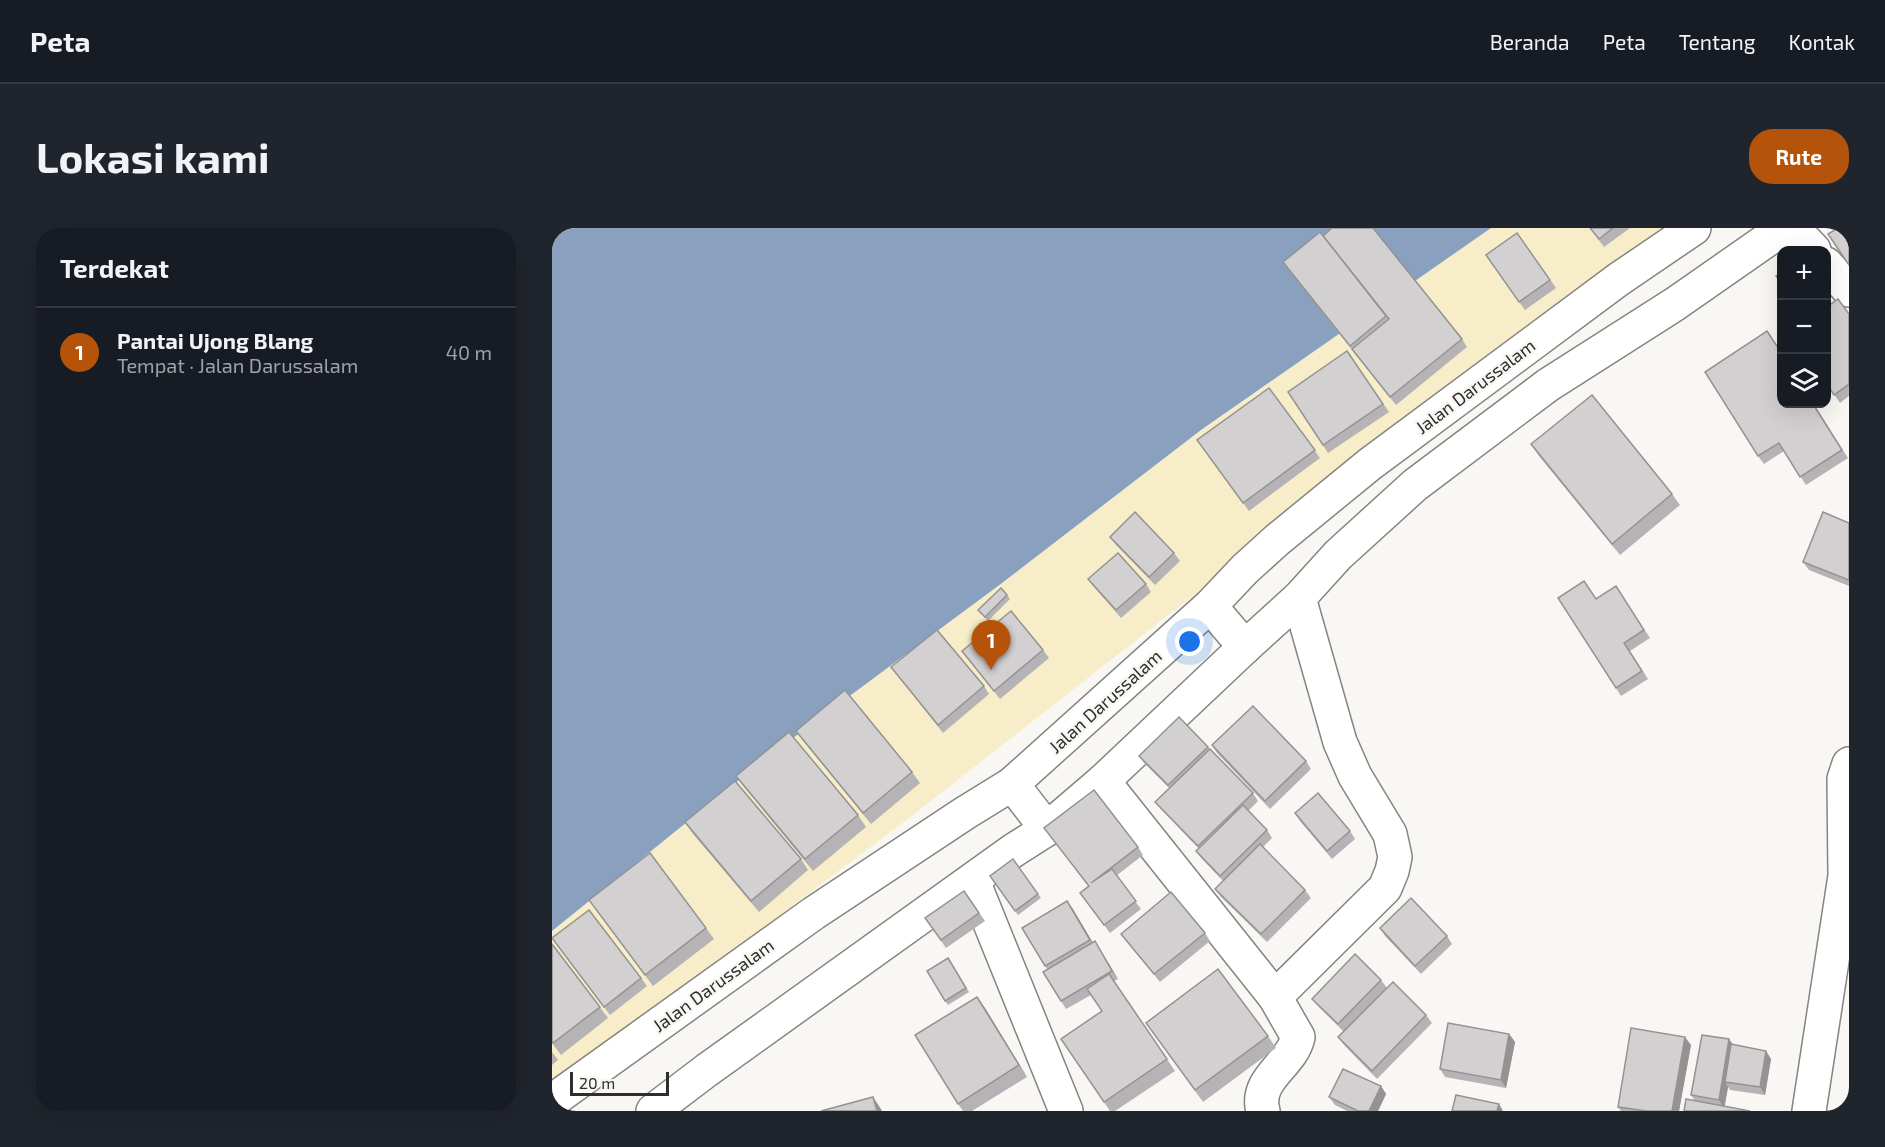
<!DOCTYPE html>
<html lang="id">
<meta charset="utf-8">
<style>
body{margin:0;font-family:"Exo 2",sans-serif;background:#20242c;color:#f1f3f6}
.controls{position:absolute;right:18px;top:18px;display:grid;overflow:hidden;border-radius:12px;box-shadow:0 6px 24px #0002}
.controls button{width:54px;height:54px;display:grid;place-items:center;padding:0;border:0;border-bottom:2px solid #363941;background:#171b24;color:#f1f3f6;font:30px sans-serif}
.scale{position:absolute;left:18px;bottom:15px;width:99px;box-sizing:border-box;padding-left:6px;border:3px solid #2f2e2d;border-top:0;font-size:16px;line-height:21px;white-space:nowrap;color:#2f2e2d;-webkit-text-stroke:4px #f8f7f3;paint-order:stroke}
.you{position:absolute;left:638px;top:414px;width:21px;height:21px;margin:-15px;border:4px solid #fff;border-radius:50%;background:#1a73e8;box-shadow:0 0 0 9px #1a73e833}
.badge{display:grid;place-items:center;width:39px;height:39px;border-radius:50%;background:#b45309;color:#fff;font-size:20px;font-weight:700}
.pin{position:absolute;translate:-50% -50px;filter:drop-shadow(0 2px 3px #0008)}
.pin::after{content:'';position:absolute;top:32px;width:21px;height:18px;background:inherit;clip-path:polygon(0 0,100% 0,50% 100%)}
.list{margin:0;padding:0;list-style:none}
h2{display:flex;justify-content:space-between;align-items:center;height:78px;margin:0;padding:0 24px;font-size:26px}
h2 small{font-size:20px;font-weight:400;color:#9ea1a6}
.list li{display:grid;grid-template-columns:39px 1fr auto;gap:18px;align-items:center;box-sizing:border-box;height:90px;padding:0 24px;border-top:2px solid #363941}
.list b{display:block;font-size:22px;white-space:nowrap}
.list p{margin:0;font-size:20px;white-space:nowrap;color:#9ea1a6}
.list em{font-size:20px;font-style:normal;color:#9ea1a6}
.icon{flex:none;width:33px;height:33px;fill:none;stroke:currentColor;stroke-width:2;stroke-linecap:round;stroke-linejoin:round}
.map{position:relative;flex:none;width:1297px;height:883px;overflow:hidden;border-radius:24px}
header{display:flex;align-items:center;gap:36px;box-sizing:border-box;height:84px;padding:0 30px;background:#171b24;border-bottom:2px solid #363941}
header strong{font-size:28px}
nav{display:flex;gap:33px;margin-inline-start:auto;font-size:21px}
.intro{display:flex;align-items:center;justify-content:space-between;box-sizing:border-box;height:144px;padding:0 36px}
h1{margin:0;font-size:42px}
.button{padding:15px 27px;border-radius:24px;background:#b45309;color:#fff;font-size:21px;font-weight:700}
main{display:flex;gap:36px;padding:0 36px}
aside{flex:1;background:#171b24;border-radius:24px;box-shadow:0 6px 24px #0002}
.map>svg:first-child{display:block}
.sand{fill:#f7edc8}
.water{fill:#89a0bf}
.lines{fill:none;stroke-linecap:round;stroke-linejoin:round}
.minor-casing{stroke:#858480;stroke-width:36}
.tertiary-casing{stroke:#858480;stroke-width:36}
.minor{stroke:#fff;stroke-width:33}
.tertiary{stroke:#fff;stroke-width:33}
.wall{fill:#b5b3b5}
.shaded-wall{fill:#949293}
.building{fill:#d3d0d2;stroke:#949293;stroke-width:1.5}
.labels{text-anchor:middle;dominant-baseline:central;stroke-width:5;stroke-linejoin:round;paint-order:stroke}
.street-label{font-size:18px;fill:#2f2e2d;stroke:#f8f7f3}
</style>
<header>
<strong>Peta</strong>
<nav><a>Beranda</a><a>Peta</a><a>Tentang</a><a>Kontak</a></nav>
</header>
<div class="intro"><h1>Lokasi kami</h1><a class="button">Rute</a></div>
<main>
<aside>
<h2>Terdekat<small></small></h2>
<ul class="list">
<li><span class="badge">1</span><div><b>Pantai Ujong Blang</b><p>Tempat · Jalan Darussalam</p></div><em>40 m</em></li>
</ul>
</aside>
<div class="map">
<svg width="1297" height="883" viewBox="0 0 1297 883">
<rect width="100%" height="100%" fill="#f8f7f3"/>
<path class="sand" d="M939,0h191l-117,76 -652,511 -361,272v-156l218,-176 431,-325z"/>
<path class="water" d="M0,0h939l-290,202 -203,156 -228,169 -218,176z"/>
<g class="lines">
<defs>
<g id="minor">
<path d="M1241,0l21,22"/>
<path d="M1274,36l23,26"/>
<path d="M551,553l172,216 23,40c-6,28 -44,42 -35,74"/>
<path d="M421,653l93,230"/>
<path d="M723,769l110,-109 7,-17 3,-14 -5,-23 -35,-58 -15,-34 -41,-144"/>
<path d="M1257,883l36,-235 -1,-97 5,-15"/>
</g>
<g id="tertiary">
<path d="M658,378l35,41"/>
<path d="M460,556l35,45"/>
<path d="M0,873l262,-188 151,-100 47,-29 198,-178 35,-37 32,-29 93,-76 249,-185 75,-51"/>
<path d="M101,883l54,-41 307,-220 33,-21 56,-48 142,-134 54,-49 39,-43 77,-70 133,-100 127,-81 109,-76"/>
</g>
</defs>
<use href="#minor" class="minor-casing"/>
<use href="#tertiary" class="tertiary-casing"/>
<use href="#minor" class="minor"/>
<use href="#tertiary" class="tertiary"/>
</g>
<g class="wall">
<path d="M1038,0h40l-26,19z"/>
<path d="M965,5l39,55 -31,22 -39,-55z"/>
<path d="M771,8l139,103 5,8 -71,58 -105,-132 -8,-11z"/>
<path d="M1297,86v82l-9,7 -13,-19z"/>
<path d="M1215,103l15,22v51h32l34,54 -42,27 -22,-34 -20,13 -6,-8z"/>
<path d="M795,123l42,61 -61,41 -40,-61z"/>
<path d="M717,160l51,70 -71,53 -52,-71z"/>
<path d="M979,216l141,50 8,11 -60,50 -81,-99z"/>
<path d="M1297,295v63l-40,-16 -6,-8z"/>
<path d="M558,309l64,16 6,8 -25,24 -39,-40z"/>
<path d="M536,351l58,5 5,8 -30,26 -27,-31z"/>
<path d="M1064,358l34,52 -20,13 18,28 -27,17 -5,-8 -20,-89z"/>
<path d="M455,367l3,4 -22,22 -10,-11z"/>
<path d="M491,422l6,8 -49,41 -38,-48z"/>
<path d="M339,439l93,19 5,8 -46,39z"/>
<path d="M244,503l116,41 8,11 -49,41 -67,-82z"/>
<path d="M660,517l94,16 5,8 -41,40 -53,-56z"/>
<path d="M656,519l45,46 5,8 -10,10 19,19 5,8 -9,9 42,43 6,8 -44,44 -46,-45 -6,-8 8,-8 -21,-22 -6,-8 3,-2 -38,-40 -6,-7 14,-14 -24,-24 -6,-8z"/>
<path d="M184,548l122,39 8,12 -53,44 -69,-84z"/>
<path d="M743,585l55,18 5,8 -23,20 -32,-38z"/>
<path d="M133,594l116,37 7,11 -49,42 -66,-78z"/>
<path d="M498,608l88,11 5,8 -27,21 25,33 -31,24 -30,-40 8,-7z"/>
<path d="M461,631l28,39 -23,17 -28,-39z"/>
<path d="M412,663l21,30 -39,27 -21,-30z"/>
<path d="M37,672l117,28 8,11 -61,47z"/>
<path d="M515,673l26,42 7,6 18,30 -4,2 61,90 -60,40h-5l-49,-72 41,-28 -11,-16 -25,14 -5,-8 -14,-32 -25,-41z"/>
<path d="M828,700l67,8 5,8 -31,30 -36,-38z"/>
<path d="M653,705l5,8 -50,41 -39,-48z"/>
<path d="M0,716l56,74 -47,37 -9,-12z"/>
<path d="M6,718l83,32 6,8 -37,29z"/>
<path d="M399,734l18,30 -21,13 -3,-4z"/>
<path d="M829,752l6,8 -37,37 76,-10 6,8 -55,56 -33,-34 -6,-8 6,-5 -26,-26 -6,-7z"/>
<path d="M433,780l42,69 -55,34h-9l-5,-7z"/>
<path d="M602,806l114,2 8,12 -73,54z"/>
<path d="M957,806l6,8 -9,46 -61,-11 -5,-8z"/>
<path d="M1139,817l-12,66h-58l-3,-4z"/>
<path d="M1181,817l33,6 5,8 -6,36 -35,-5 -2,-3 -3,19 -30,-5 -4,-6z"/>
<path d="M0,824l6,8 -6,5z"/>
<path d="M829,858l5,8 -8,17h-31l-12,-6 -6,-8z"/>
</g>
<g class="shaded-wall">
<path d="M515,673l6,8 23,39 -6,-8z"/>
<path d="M543,713l5,8 18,30 -6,-8z"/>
<path d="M425,769l8,11 42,69 -8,-12z"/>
<path d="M957,806l6,8 -9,46 -5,-8z"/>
<path d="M1133,809l6,8 -12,66h-7z"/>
<path d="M1177,811l6,8 -10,35 3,5 -4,21 -5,-8z"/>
<path d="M1214,823l5,8 -6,36 -5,-8z"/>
<path d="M829,858l5,8 -8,17h-9z"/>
<path d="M321,869l8,12 1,2h-5z"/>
<path d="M947,876l4,7h-6z"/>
</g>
<g class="building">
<path d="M780,0h41l89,111 -72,58 -38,-48 37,-30 -66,-83z"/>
<path d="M1038,0h23l-14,11z"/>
<path d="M1286,0h11v37l-21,-31z"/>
<path d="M768,4l66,84 -36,30 -67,-84z"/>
<path d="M965,5l33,47 -31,22 -33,-47z"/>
<path d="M1230,44v12l-6,-8z"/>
<path d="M1286,71l11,15v70l-15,11 -7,-11v-77z"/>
<path d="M1215,103l15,23v50h31l29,46 -42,27 -21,-34 -21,13 -53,-84z"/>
<path d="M795,123l36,53 -60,41 -35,-53z"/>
<path d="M717,160l46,62 -72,53 -46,-63z"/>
<path d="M1040,167l80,99 -60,50 -81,-100z"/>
<path d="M583,284l39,41 -25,24 -39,-40z"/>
<path d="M1271,284l26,11v57l-46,-18z"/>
<path d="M566,325l28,31 -30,26 -28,-31z"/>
<path d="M1032,353l12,18 20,-13 28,44 -20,13 18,28 -26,17 -58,-90z"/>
<path d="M449,360l6,7 -22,22 -7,-7z"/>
<path d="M459,383l32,39 -49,41 -32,-40z"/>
<path d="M385,402l47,56 -46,39 -47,-58z"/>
<path d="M293,462l67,82 -49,41 -67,-82z"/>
<path d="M701,478l53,55 -41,40 -53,-56z"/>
<path d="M627,489l29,30 -40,38 -29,-29z"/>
<path d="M237,504l69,83 -53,44 -69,-83z"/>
<path d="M658,521l43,44 -55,53 -43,-44z"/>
<path d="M183,553l66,78 -50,42 -66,-79z"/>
<path d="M542,562l44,57 -47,36 21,-14 24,32 -32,24 -24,-32 9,-7 -45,-58z"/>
<path d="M766,565l32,38 -23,20 -32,-38z"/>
<path d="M691,577l24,25 -47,46 -24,-25z"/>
<path d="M708,616l45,46 -44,44 -46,-45z"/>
<path d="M98,625l56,75 -61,47 -56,-75z"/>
<path d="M461,631l25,35 -23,17 -25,-35z"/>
<path d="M412,663l15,22 -38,27 -16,-22z"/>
<path d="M619,664l34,41 -51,41 -33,-40z"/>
<path d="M859,670l36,38 -32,30 -35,-38z"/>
<path d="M515,673l23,39 -45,26 -23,-38z"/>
<path d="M37,682l52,68 -37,29 -52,-69z"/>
<path d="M543,713l17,30 -51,30 -18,-29z"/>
<path d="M0,716l48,63 -47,36h-1z"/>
<path d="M803,726l26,26 -43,44 -26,-25z"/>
<path d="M396,730l18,30 -21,13 -18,-30z"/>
<path d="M666,741l50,67 -73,54 -49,-67z"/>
<path d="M557,746l58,85 -63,43 -43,-63 41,-28 -15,-22z"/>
<path d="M841,754l33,33 -54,56 -34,-34z"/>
<path d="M425,769l42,68 -61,39 -43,-69z"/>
<path d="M896,795l61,11 -8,46 -61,-11z"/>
<path d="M1079,800l54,9 -13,74h-25l-29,-4z"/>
<path d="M1150,807l27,4 -10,61 -28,-5z"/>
<path d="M1179,816l35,7 -6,36 -35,-5z"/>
<path d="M791,841l38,17 -12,25h-11l-29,-14z"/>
<path d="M904,867l43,9 -2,7h-45z"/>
<path d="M321,869l4,14h-56z"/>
<path d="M1134,871l64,12h-66z"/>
</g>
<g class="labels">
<g class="street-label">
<text transform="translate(923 158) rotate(-37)">Jalan Darussalam</text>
<text transform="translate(553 473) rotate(-42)">Jalan Darussalam</text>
<text transform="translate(161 757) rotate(-36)">Jalan Darussalam</text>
</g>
</g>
</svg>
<div class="controls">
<button>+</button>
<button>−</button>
<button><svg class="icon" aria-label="layers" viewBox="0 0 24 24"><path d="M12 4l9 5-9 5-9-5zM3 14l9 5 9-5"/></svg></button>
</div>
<div class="scale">20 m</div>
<div class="you"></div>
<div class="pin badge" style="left:439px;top:442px">1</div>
</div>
</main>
